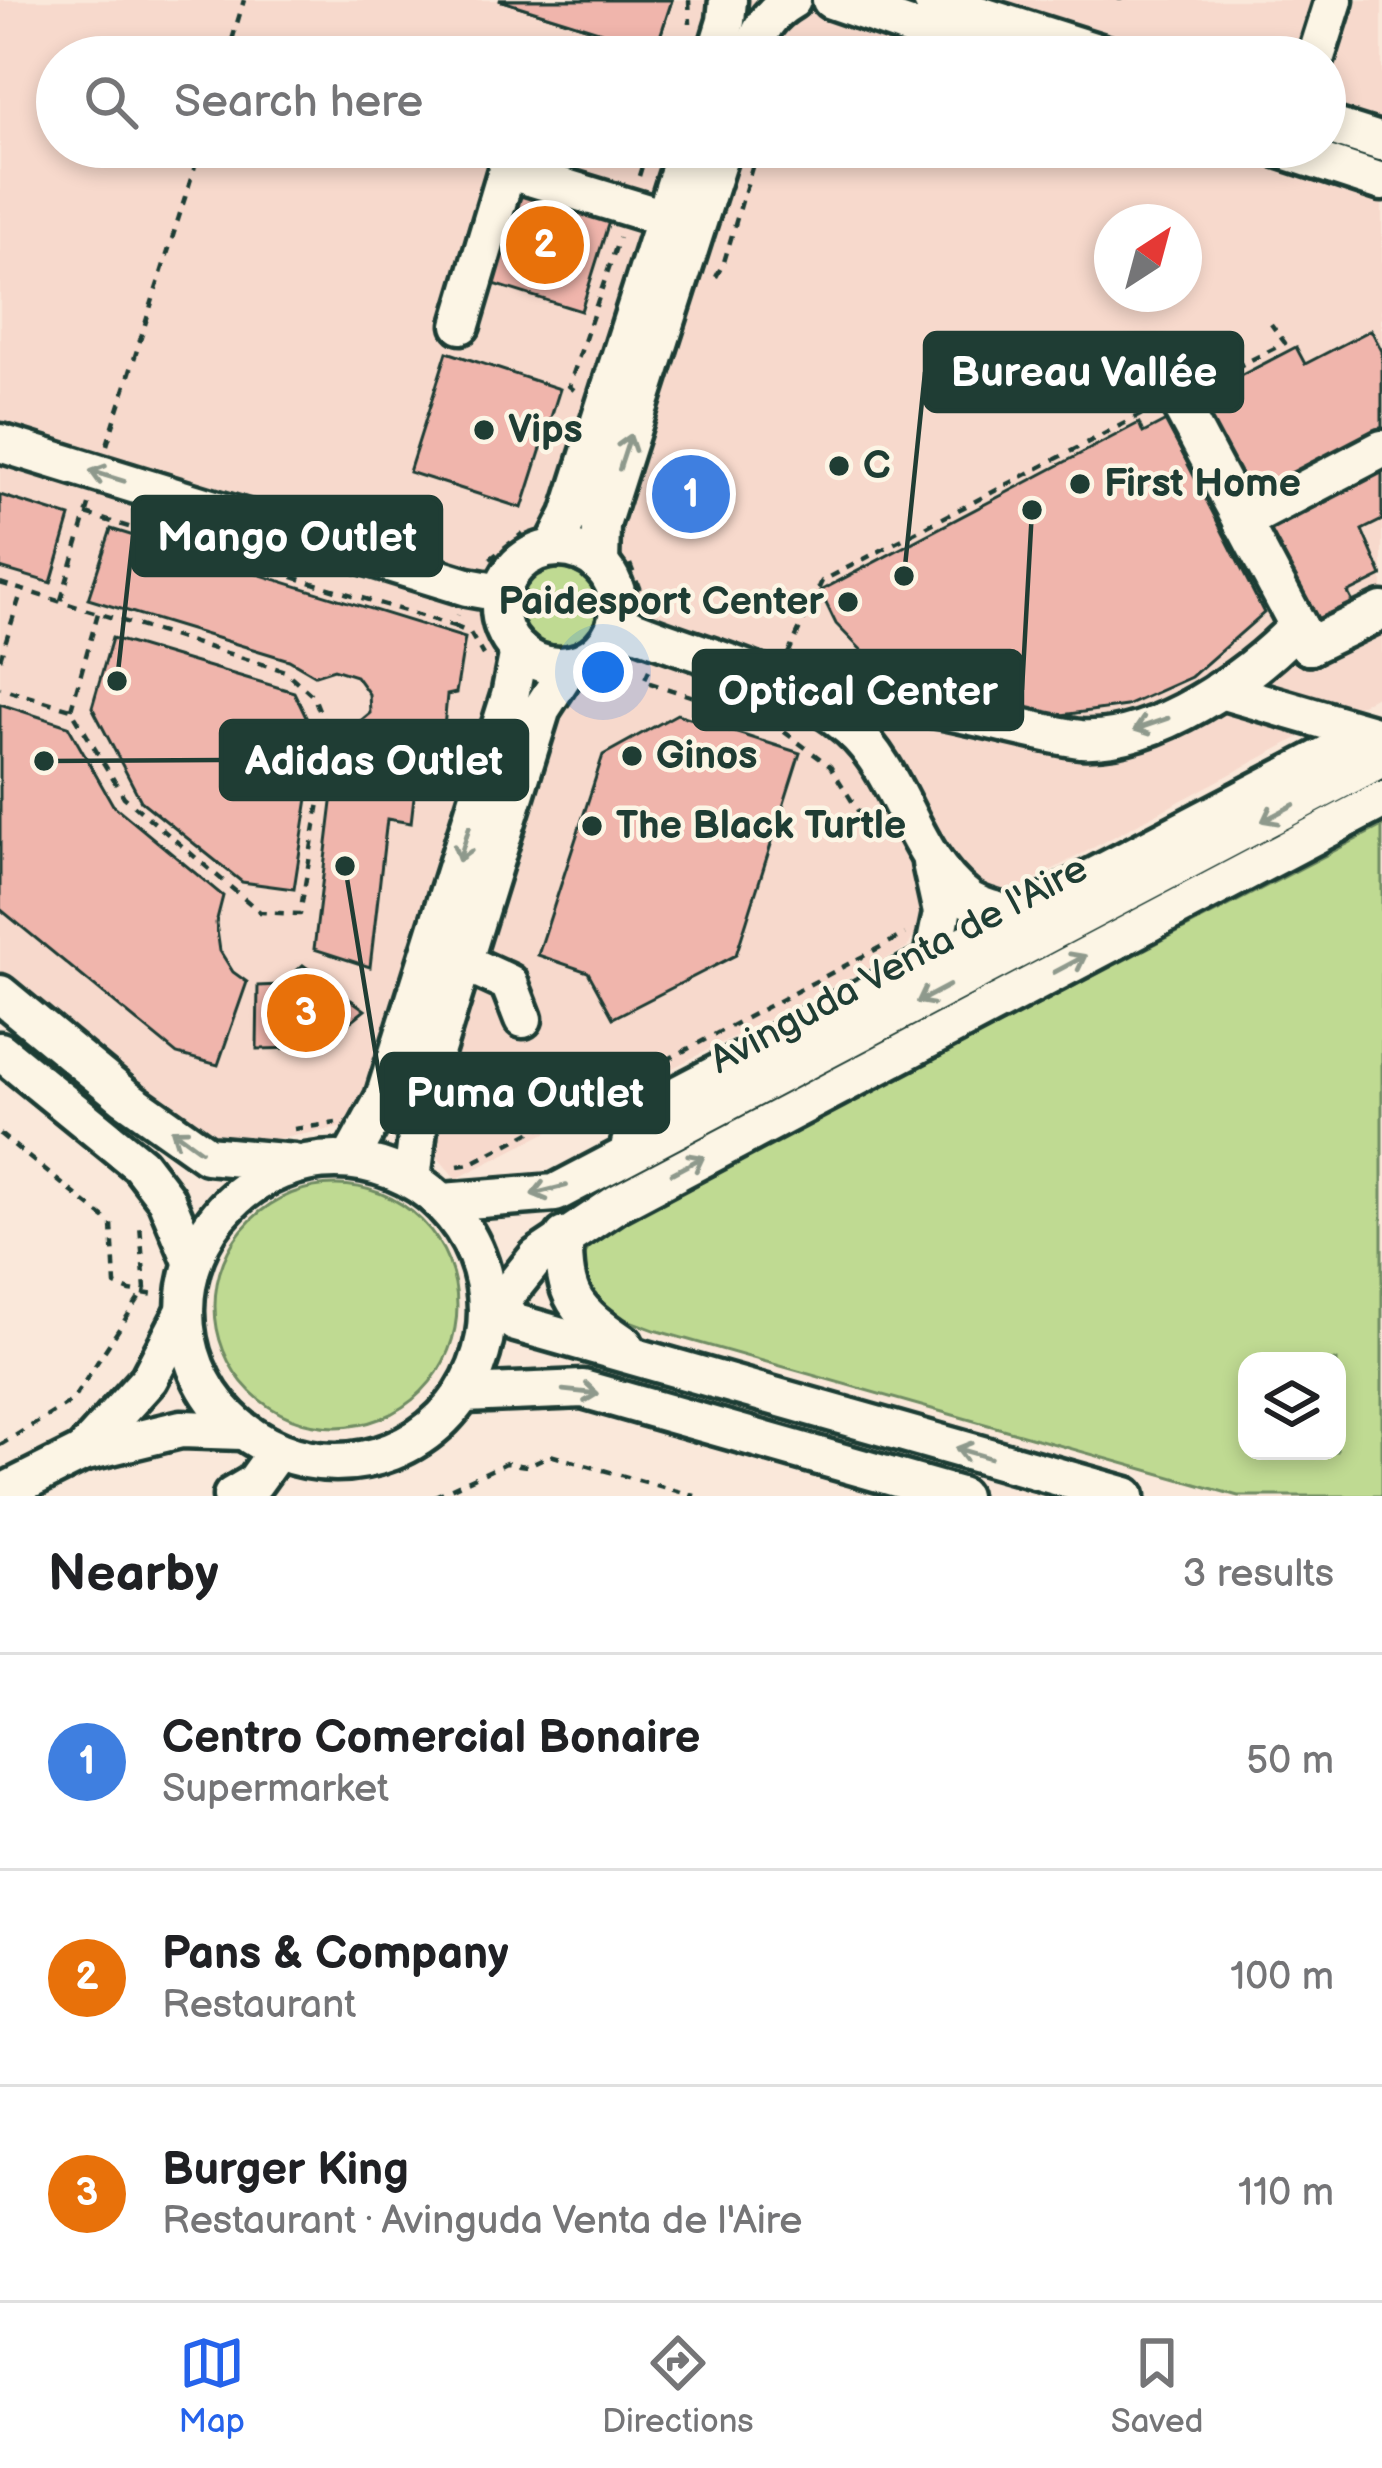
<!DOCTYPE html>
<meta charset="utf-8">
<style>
body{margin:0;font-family:"Balsamiq Sans",sans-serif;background:#f6f6f6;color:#202124}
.controls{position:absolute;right:36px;bottom:36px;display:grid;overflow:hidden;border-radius:24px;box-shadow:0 6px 18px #0003}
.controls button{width:108px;height:108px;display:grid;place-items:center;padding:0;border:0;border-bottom:3px solid #e0e0e0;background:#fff;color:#202124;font:60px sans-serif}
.compass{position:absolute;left:1094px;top:204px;width:108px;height:108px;border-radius:50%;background:#fff;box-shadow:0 6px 18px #0003;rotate:36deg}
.you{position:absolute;left:603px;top:672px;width:42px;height:42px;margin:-30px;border:9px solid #fff;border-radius:50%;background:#1a73e8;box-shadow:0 0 0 18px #1a73e833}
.badge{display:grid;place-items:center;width:78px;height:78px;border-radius:50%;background:#2563eb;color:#fff;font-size:39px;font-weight:700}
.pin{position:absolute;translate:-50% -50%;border:6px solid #fff;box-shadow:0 3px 12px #0006}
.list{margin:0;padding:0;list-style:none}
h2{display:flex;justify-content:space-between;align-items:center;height:156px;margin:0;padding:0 48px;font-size:51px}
h2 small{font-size:39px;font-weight:400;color:#757577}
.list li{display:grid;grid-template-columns:78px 1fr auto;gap:36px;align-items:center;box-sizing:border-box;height:216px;padding:0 48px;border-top:3px solid #e0e0e0}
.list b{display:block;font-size:45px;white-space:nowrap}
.list p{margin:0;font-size:39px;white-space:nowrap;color:#757577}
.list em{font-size:39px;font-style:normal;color:#757577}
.icon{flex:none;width:66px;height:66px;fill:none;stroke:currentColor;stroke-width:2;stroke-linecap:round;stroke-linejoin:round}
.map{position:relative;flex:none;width:1382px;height:1496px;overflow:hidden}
.search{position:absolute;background:#fff;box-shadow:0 6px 18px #0003;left:36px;right:36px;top:36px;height:132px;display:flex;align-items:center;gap:30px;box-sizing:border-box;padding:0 42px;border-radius:66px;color:#757577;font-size:45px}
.sheet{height:804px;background:#fff}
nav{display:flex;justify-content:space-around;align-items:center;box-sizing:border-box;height:168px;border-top:3px solid #e0e0e0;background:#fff;font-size:33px;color:#757577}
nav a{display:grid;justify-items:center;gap:6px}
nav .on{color:#2563eb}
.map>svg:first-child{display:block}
.built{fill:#f7d9cc;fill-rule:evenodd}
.green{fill:#bfda92;stroke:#6f8c63;stroke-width:3;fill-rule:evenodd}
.building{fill:#f0b5ac;stroke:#1f3d34;stroke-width:3}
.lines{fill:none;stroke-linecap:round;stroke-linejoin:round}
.minor-casing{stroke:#1f3d34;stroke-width:45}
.path{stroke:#1f3d34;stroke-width:4.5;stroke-dasharray:9 9;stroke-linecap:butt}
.minor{stroke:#fcf5e5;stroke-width:36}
.oneway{stroke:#8e998c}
.poi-dot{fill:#1f3d34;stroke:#fcf5e5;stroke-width:4.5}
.labels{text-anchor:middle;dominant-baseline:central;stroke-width:9;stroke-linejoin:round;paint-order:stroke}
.poi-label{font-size:39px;font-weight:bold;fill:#1f3d34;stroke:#fcf5e5;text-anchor:start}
.street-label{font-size:39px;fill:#1f3d34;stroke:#fcf5e5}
.leader{fill:none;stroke:#1f3d34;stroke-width:4.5}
.callout-dot{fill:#1f3d34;stroke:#fcf5e5;stroke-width:4.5}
.callout{fill:#1f3d34;stroke:#1f3d34;stroke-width:4.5}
.callout-label{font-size:42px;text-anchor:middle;font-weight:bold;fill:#fff}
</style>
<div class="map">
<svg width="1382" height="1496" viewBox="0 0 1382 1496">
<rect width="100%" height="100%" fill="#fae8da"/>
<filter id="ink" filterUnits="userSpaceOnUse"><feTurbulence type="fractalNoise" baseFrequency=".00833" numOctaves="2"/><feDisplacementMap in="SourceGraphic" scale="24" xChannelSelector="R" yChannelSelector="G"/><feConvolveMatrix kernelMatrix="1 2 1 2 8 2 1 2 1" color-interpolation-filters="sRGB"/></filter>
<g filter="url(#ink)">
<path class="built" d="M0,0h1382v693l-381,204 -69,9 -25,42 -451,231 -34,-40 -72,-13 -96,17 -61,-14 -193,-158zM57,57h1268v90h-1268zM1112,222h72v72h-72z"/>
<g class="green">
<circle cx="559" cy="607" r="38"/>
<path d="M1382,826v670h-144l-584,-166 -57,-21c-21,-37 -24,-46 6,-78zM1247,1361h90v90h-90z"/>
<circle cx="336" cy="1306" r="121"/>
</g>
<g class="building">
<path d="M499,0h173l-16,49z"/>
<path d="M499,0h173l-16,49z"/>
<path d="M509,179l103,33 -31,99 -103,-32z"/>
<path d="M1371,330l11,21v93l-28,14 -7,-13 -103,54 -52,-98 104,-54 9,17z"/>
<path d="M447,352l113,37 -38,119 -113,-36z"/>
<path d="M1166,421l98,192 -73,64 -65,29 -93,13 -115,-31 -43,-24 -39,-40 -16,-33 319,-168 4,10z"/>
<path d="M1382,462v58l-20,10 20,46 -34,17 12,23 -41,20 -57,-113z"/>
<path d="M0,495l70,22 -19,66 -51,-15z"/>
<path d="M111,529l354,109 -9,55 -9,2 -4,44 -27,40 -5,44 -24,-4 -17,148 -56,-18 26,-211 30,-25 -1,-19 -13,-18 -22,-7 -19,6 -26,-15 -201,-61z"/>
<path d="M112,638l182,54 23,48 -23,149 -52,-7 -101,-81 -49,-94z"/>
<path d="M0,704l68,22 45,79 110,91 -7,27 4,28 13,21 14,10 -29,83 -41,-11 -177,-145z"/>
<path d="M677,714l123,39 -64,202 -123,63 -25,-46 -50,-17 65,-200z"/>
<path d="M303,965l62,45 -36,29 -26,9 -46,1 1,-63 23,-1z"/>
</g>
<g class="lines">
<defs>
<g id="minor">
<path d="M831,0l167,57"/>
<path d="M932,0l180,57"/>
<path d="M715,57l11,-36 2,-21"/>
<path d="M751,57c8,-27 17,-43 41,-57"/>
<path d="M1316,57l18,-57"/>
<path d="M1325,124l57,18"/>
<path d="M1275,147l107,35"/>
<path d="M461,325l46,-155 157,48"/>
<path d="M1167,380l142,266"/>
<path d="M0,443l467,144 34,6"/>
<path d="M1242,522l140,-73"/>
<path d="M553,548l17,-33 117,-368"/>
<circle cx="559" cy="607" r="59"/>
<path d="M600,565l1,-40 121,-378"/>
<path d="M616,622c82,36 165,46 235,107 51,46 60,125 115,168 12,11 36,14 51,20"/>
<path d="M1309,646l73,-35"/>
<path d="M1220,690l159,46"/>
<path d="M854,732c8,-7 17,-21 27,-26 24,-12 161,30 200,33 75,4 167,-61 217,-113l11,20"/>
<path d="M931,863l11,50 -10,49"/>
<path d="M463,962l46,21 14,36"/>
<path d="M0,994l125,103 82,58 87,8"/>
<path d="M0,1051l140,114 26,34 26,62"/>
<path d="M630,1144l43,-47 675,-353 34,-8"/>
<circle cx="336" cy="1311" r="151"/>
<path d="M350,1160l34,-62 126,-402 9,-46"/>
<path d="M412,1180l10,-85 120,-387 28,-43"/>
<path d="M443,1202l112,-9 827,-435"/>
<path d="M564,1236c-1,63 11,74 60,108"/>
<path d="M488,1303l28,20 610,173"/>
<path d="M488,1318l49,-61 81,-54 764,-403"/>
<path d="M465,1394l118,-5 377,107"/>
<path d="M82,1453l67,-74 34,-65"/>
<path d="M0,1494l82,-41 99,-24 61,2"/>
<path d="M232,1496l22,-13 23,-32"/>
</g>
</defs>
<use href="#minor" class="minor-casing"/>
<g class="path">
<path d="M689,0l1,24"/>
<path d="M1120,1v-1"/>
<path d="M227,57l17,-57"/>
<path d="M1214,147l31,10"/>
<path d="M639,176l9,-29"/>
<path d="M716,277l8,-15 34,-115"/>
<path d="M1203,384l82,-41 -14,-19"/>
<path d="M574,390l-5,-4 50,-148"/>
<path d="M107,445l94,-298"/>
<path d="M86,514l368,112 4,-11"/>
<path d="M490,559l33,-26"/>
<path d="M630,564l13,34"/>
<path d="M0,583l285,88 29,26 16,41 -30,176 -40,-2 -136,-115 -53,-88 -71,-21"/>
<path d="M61,600l29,-98"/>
<path d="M454,626l16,7 13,22"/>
<path d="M788,654l34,-73 328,-171"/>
<path d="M0,659l22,-69"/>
<path d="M649,670l-5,11 127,41 59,44 42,67 9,-3"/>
<path d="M598,683l29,-22"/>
<path d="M71,709l27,-96"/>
<path d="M294,1129l42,-6"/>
<path d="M0,1134l112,90 3,61 15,6 25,4"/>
<path d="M458,1166l12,-2 435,-230"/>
<path d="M0,1445l72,-44 73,-112 -5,-64"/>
<path d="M435,1496l71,-33 21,3 23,-11 145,41"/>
</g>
<use href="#minor" class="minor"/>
</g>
<defs><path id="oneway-shaft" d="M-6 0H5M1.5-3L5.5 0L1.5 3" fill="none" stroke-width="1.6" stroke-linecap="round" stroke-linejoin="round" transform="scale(3)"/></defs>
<g class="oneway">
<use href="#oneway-shaft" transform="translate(625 452) rotate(-72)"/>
<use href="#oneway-shaft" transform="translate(107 476) rotate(-163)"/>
<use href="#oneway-shaft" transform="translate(1151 724) rotate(161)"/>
<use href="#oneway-shaft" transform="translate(1278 813) rotate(152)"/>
<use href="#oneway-shaft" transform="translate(464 844) rotate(107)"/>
<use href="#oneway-shaft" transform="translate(1070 964) rotate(-28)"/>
<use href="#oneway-shaft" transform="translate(933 994) rotate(152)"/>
<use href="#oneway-shaft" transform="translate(186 1140) rotate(-144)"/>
<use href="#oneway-shaft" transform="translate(688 1165) rotate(-28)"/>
<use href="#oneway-shaft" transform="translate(549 1190) rotate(166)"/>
<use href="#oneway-shaft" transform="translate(581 1392) rotate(6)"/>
<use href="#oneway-shaft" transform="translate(973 1453) rotate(-164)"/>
</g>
</g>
<g class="poi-dot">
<circle cx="484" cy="430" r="12"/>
<circle cx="839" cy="466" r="12"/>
<circle cx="1080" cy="484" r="12"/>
<circle cx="848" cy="602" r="12"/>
<circle cx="632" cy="756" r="12"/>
<circle cx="592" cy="826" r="12"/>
</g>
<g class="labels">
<g class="poi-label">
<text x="508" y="430">Vips</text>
<text x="863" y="466">C</text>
<text x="1104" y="484">First Home</text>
<text x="824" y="602" text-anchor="end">Paidesport Center</text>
<text x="656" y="756">Ginos</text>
<text x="616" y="826">The Black Turtle</text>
</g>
<g class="street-label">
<text transform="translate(899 965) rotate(-28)">Avinguda Venta de l'Aire</text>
</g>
</g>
<path class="leader" d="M904 576L925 372M117 681L133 536M1032 510L1022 690M44 761L221 760M345 866L382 1093"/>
<g class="callout-dot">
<circle cx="904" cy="576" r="12"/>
<circle cx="117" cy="681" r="12"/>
<circle cx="1032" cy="510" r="12"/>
<circle cx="44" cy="761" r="12"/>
<circle cx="345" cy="866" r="12"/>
</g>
<g class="callout">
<rect x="925" y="333" width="317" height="78" rx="12"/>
<rect x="133" y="497" width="308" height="78" rx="12"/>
<rect x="694" y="651" width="328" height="78" rx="12"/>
<rect x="221" y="721" width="306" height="78" rx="12"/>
<rect x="382" y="1054" width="286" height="78" rx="12"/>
</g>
<g class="callout-label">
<text x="1084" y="386">Bureau Vallée</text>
<text x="287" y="551">Mango Outlet</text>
<text x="858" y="705">Optical Center</text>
<text x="374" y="775">Adidas Outlet</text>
<text x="525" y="1107">Puma Outlet</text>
</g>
</svg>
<div class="controls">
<button><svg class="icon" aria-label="layers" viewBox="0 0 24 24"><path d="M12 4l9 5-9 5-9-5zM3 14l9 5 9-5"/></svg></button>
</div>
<svg class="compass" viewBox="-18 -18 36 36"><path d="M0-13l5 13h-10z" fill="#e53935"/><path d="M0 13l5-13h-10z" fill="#757577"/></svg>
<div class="you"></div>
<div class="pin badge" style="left:691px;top:494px;background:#3f7fe0">1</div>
<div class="pin badge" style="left:545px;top:245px;background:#e8710a">2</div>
<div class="pin badge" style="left:306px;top:1013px;background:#e8710a">3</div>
<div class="search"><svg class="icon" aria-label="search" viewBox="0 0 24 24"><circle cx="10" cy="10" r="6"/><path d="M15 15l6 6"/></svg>Search here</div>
</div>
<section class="sheet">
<h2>Nearby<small>3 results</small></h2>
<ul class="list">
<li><span class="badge" style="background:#3f7fe0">1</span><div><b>Centro Comercial Bonaire</b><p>Supermarket</p></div><em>50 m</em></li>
<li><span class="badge" style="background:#e8710a">2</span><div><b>Pans &amp; Company</b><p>Restaurant</p></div><em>100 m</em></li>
<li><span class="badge" style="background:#e8710a">3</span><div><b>Burger King</b><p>Restaurant · Avinguda Venta de l'Aire</p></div><em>110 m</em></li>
</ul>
</section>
<nav>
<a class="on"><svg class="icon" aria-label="map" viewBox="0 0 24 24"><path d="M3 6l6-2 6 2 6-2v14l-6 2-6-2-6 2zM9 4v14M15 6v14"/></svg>Map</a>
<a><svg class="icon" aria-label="directions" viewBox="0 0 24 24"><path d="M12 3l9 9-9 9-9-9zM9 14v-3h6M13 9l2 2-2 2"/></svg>Directions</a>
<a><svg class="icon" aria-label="saved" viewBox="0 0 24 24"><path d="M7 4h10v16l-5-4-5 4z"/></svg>Saved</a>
</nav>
